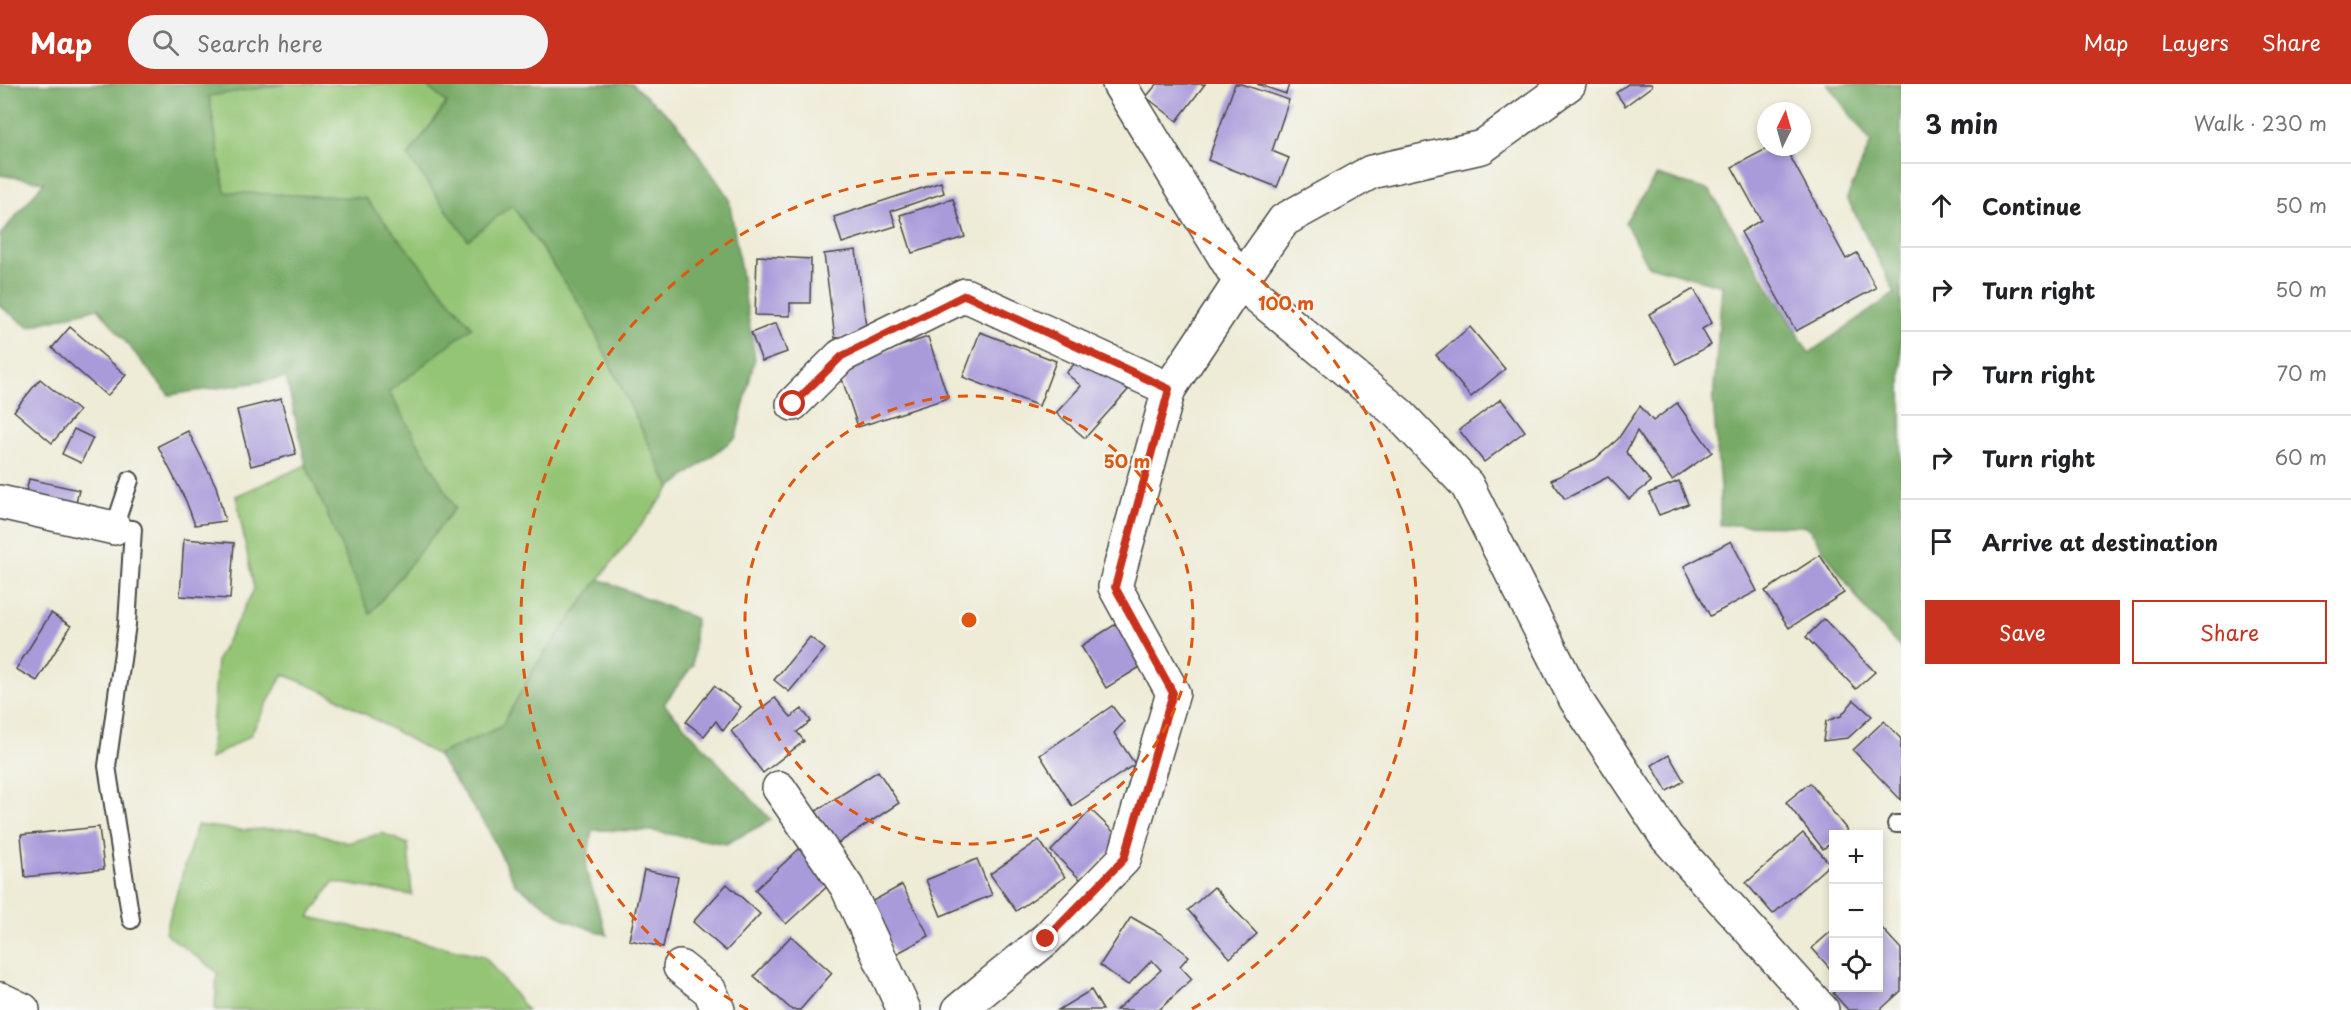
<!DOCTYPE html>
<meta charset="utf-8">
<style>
body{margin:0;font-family:"Playpen Sans",sans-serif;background:#f2f2f2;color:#202124}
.controls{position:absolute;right:18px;bottom:18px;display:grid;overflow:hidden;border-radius:0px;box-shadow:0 3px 9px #0003}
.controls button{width:54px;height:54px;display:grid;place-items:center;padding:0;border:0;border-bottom:2px solid #e0e0e0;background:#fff;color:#202124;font:30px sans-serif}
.compass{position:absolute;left:1757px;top:18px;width:54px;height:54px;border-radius:50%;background:#fff;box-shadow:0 3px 9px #0003;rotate:5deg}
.stop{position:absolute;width:18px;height:18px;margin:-14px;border:4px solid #c8321e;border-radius:50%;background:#fff}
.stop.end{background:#c8321e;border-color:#fff;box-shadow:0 2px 6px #0008}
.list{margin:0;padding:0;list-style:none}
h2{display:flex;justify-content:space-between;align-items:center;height:78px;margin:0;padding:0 24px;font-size:26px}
h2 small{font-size:20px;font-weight:400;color:#757577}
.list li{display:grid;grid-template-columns:39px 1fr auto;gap:18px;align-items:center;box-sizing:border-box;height:84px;padding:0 24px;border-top:2px solid #e0e0e0}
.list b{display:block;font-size:22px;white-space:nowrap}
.list em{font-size:20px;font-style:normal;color:#757577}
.actions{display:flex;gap:12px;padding:18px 24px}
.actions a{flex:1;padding:14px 0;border:2px solid #c8321e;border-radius:0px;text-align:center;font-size:21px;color:#c8321e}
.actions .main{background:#c8321e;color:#fff}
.icon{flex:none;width:33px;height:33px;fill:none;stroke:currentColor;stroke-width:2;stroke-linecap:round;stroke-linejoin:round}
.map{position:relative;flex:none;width:1901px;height:926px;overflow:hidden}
header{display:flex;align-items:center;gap:36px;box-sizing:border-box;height:84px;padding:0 30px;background:#c8321e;color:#fff}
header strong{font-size:28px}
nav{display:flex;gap:33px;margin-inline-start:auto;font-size:21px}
.search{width:420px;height:54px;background:#f2f2f2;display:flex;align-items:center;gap:15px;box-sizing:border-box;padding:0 21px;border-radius:33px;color:#757577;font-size:22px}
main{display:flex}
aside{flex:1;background:#fff}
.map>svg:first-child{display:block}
.green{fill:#94c575;stroke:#607850;stroke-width:1.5}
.forest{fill:#7a6;stroke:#516a48;stroke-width:1.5}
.building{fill:#a99ada}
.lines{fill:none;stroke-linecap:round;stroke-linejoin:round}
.lane-casing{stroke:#484845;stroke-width:20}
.street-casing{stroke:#484845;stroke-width:36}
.lane{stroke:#fff;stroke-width:16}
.street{stroke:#fff;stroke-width:33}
.route{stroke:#c8321e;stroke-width:8}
.ring{fill:none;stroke:#df570e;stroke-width:3;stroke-dasharray:10 8}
.centre{fill:#df570e;stroke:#f6f6f2;stroke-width:3}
.ring-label{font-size:18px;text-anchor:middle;font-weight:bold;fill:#df570e;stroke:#f6f6f2;stroke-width:4.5;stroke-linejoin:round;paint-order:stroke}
</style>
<header>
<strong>Map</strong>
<div class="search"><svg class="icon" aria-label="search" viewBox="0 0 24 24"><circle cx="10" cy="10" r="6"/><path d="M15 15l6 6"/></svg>Search here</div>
<nav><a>Map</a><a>Layers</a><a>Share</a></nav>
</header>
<main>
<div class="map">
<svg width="1901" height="926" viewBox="0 0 1901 926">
<rect width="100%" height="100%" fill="#f6f6f2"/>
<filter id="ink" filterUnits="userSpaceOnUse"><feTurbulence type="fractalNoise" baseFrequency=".0167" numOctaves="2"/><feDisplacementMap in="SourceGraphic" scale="12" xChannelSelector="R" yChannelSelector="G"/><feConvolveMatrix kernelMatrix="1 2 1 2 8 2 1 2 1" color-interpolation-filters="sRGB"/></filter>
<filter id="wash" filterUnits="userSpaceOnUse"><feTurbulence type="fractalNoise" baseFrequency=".008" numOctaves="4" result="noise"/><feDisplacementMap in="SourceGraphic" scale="24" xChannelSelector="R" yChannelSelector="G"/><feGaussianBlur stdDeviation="1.35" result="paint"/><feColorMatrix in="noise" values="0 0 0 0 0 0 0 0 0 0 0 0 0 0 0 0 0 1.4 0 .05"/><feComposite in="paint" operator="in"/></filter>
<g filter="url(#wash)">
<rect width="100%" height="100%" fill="#eeebd6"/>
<g class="green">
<path d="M286,0h138l23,18 -39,55 104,48 73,107 85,176 -71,91 -62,85 -36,63 -64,28 -105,-60 -49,-21 -33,62 -40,23 7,-99 37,-71 -18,-93 70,-31 65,148 84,-105 -66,-116 -164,-200 -16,-96z"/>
<path d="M197,741l42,5 62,-2 46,15 35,-10 26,11 4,51 -79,-13 -24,35 175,39 43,54h-312l2,-38 -52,-39z"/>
</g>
<g class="forest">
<path d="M0,0h286l-77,12 16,96 140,6 107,129 -83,65 66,116 -85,106 -64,-149 -20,-87 -117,17 -71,-87 -70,19 -28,-21v-71l44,-53 -44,-7z"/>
<path d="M424,0h208l43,37 54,77 26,160 -19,79 -66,51 -85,-176 -73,-107 -44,35 -60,-84 39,-53z"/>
<path d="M1827,0h74v565l-36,-40 -58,-83 -87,-1v-37l-7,-87 9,-115 -75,-21 -22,-43 32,-47 53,16 99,162 86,-60 -48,-95 24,-56z"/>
<path d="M599,495l96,39 -2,47 -29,39 107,116 -45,24 -75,-13 -59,-1 -6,40 21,65 -41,-15 -51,-36 -27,-55 -51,-74 64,-28 36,-63z"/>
</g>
<g id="blocks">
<g class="building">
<path d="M1157,0h48l-28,37 -31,-24z"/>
<path d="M1235,0h6l48,16 -17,51 17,7 -12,29 -69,-27z"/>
<path d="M1257,0h32l-3,10z"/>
<path d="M1628,0h23l1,2 -27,20 -9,-13z"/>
<path d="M1770,63h15l61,112 11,-6 19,35 -80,43 -55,-99 20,-12 -29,-53z"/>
<path d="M941,98l3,11 -53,18 5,15 -54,17 -8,-26z"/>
<path d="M953,115l12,38 -53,16 -12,-38z"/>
<path d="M856,166l11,84 -32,4 -11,-84z"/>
<path d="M757,172l54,3 -1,44h-20v13l-35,-1z"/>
<path d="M1694,205l18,34 -10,6 9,16 -35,19 -27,-50z"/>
<path d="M776,239l11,29 -25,9 -11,-28z"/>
<path d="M70,243l56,48 -19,21 -55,-48z"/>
<path d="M1470,243l35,42 -34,28 -35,-42z"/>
<path d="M980,248l76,29 -17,45 -76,-29z"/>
<path d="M928,253l20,61 -90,29 -20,-60z"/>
<path d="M1085,268l43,38 -43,48 -29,-25 25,-27 -15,-13z"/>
<path d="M40,295l39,32 -27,32 -38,-32z"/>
<path d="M281,315l15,55 -45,12 -14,-56z"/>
<path d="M1501,315l24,32 -41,31 -25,-32z"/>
<path d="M1677,319l35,49 -40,28 -35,-49 -11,21 25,30 -22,17 -21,-22 -43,22 -14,-19 44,-21 23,-20 22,-33 13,15z"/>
<path d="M74,345l19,9 -12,25 -19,-9z"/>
<path d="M188,347l28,55 9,35 -30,4 -9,-24 -28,-55z"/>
<path d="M29,395l50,11 -4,17 -50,-11z"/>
<path d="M1679,397l9,23 -29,11 -10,-22z"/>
<path d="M184,455l50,4 -4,56 -50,-3z"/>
<path d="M1731,457l26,50 -47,25 -26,-50z"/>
<path d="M1820,471l24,38 -55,35 -24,-37z"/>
<path d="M51,529l20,13 -34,55 -21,-12z"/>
<path d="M1824,535l51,53 -19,17 -50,-52z"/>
<path d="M1119,538l26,42 -39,24 -25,-42z"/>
<path d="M810,553l15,12 -36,43 -15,-12z"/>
<path d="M714,602l27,21 -18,24 -7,-10 -12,15 -18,-14z"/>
<path d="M775,614l16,19 11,-8 9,12 -14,11 7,9 -41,32 -32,-42z"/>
<path d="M1854,616l18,16 -24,22 -25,3 3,-20 15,-5z"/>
<path d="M1112,622l12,16 -10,11 21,31 -63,42 -32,-51z"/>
<path d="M1884,637l17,18v61l-48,-50z"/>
<path d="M1669,671l15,26 -17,10 -15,-26z"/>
<path d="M878,687l21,32 -62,41 -21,-33z"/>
<path d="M1810,699l37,47 -5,4h-8v7l-11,8 -37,-47z"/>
<path d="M1091,726l30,29 -40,41 -30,-29z"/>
<path d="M99,743l5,42 -79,8 -4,-42z"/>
<path d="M1803,749l27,31 -57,50 -27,-31z"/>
<path d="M1039,756l26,37 -49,34 -26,-37z"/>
<path d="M799,765l32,34 -45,41 -31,-34z"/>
<path d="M977,775l15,36 -51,21 -15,-36z"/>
<path d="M644,786l34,7 -15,70 -34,-7z"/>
<path d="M727,800l33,30 -34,37 -33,-29z"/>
<path d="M902,801l27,51 -33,18 -27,-51z"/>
<path d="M1214,803l43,47 -27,24 -42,-48z"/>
<path d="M1131,833l30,17 28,22 -9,10 12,13 -33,31h-43l45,-40 -9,-10 -24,25 -28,-20z"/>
<path d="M1878,840l23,25v42l-21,19h-32l-15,-17 7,-5h38z"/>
<path d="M1834,845v44l-22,-25z"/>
<path d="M791,852l41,37 -32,37h-8l-38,-34z"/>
<path d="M1091,906l12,20h-45z"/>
</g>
</g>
</g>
<g filter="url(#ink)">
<use href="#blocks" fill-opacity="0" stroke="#484845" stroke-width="1.5"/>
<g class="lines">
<defs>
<g id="lane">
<path d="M130,396l-16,48 19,1 -6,95 -20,142 24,154"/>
<path d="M1896,740h5"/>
</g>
<g id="street">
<path d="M1119,0l121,198 159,132 68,71 109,215 91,138 155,172"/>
<path d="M793,320l48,-48 124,-61 204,94"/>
<path d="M0,418l114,26"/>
<path d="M779,704l68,99 57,123"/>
<path d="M680,883l30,24 8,19"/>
<path d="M0,915l23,11"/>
<path d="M959,926l87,-71 78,-80 49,-166 -58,-106 54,-198 71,-107 44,-62 87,-48 111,-25 87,-63"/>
</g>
</defs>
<use href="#lane" class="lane-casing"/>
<use href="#street" class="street-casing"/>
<use href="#lane" class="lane"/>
<use href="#street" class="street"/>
</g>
</g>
<g class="lines" filter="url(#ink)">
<path class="route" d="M793,320l49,-48 123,-61 204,94 -54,198 58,106 -49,166 -78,80"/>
</g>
<g class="ring">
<circle cx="969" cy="536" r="224"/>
<path d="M748 926A448 448 0 1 1 1190 926"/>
</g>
<circle cx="969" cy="536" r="9" class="centre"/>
<g class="ring-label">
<text x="1286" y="226">100 m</text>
<text x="1127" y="384">50 m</text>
</g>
</svg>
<div class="controls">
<button>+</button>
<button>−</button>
<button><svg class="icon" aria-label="locate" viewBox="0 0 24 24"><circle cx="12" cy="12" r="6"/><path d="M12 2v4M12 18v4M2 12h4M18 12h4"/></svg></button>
</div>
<svg class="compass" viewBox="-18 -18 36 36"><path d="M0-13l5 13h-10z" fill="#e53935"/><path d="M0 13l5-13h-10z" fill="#757577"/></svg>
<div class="stop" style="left:793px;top:320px"></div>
<div class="stop end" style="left:1046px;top:855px"></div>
</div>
<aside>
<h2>3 min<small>Walk · 230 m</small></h2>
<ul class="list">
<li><svg class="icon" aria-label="ahead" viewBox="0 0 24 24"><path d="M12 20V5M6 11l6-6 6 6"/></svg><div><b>Continue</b></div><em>50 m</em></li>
<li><svg class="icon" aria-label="right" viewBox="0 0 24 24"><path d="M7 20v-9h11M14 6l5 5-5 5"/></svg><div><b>Turn right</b></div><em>50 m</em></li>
<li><svg class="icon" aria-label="right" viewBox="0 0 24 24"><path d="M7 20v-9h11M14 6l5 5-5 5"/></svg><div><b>Turn right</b></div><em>70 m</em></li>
<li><svg class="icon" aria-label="right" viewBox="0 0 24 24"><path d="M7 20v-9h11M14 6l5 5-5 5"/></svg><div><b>Turn right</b></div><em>60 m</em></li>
<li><svg class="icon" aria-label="arrive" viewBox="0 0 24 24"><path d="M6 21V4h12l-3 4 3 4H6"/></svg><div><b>Arrive at destination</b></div></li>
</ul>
<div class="actions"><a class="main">Save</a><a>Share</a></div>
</aside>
</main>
